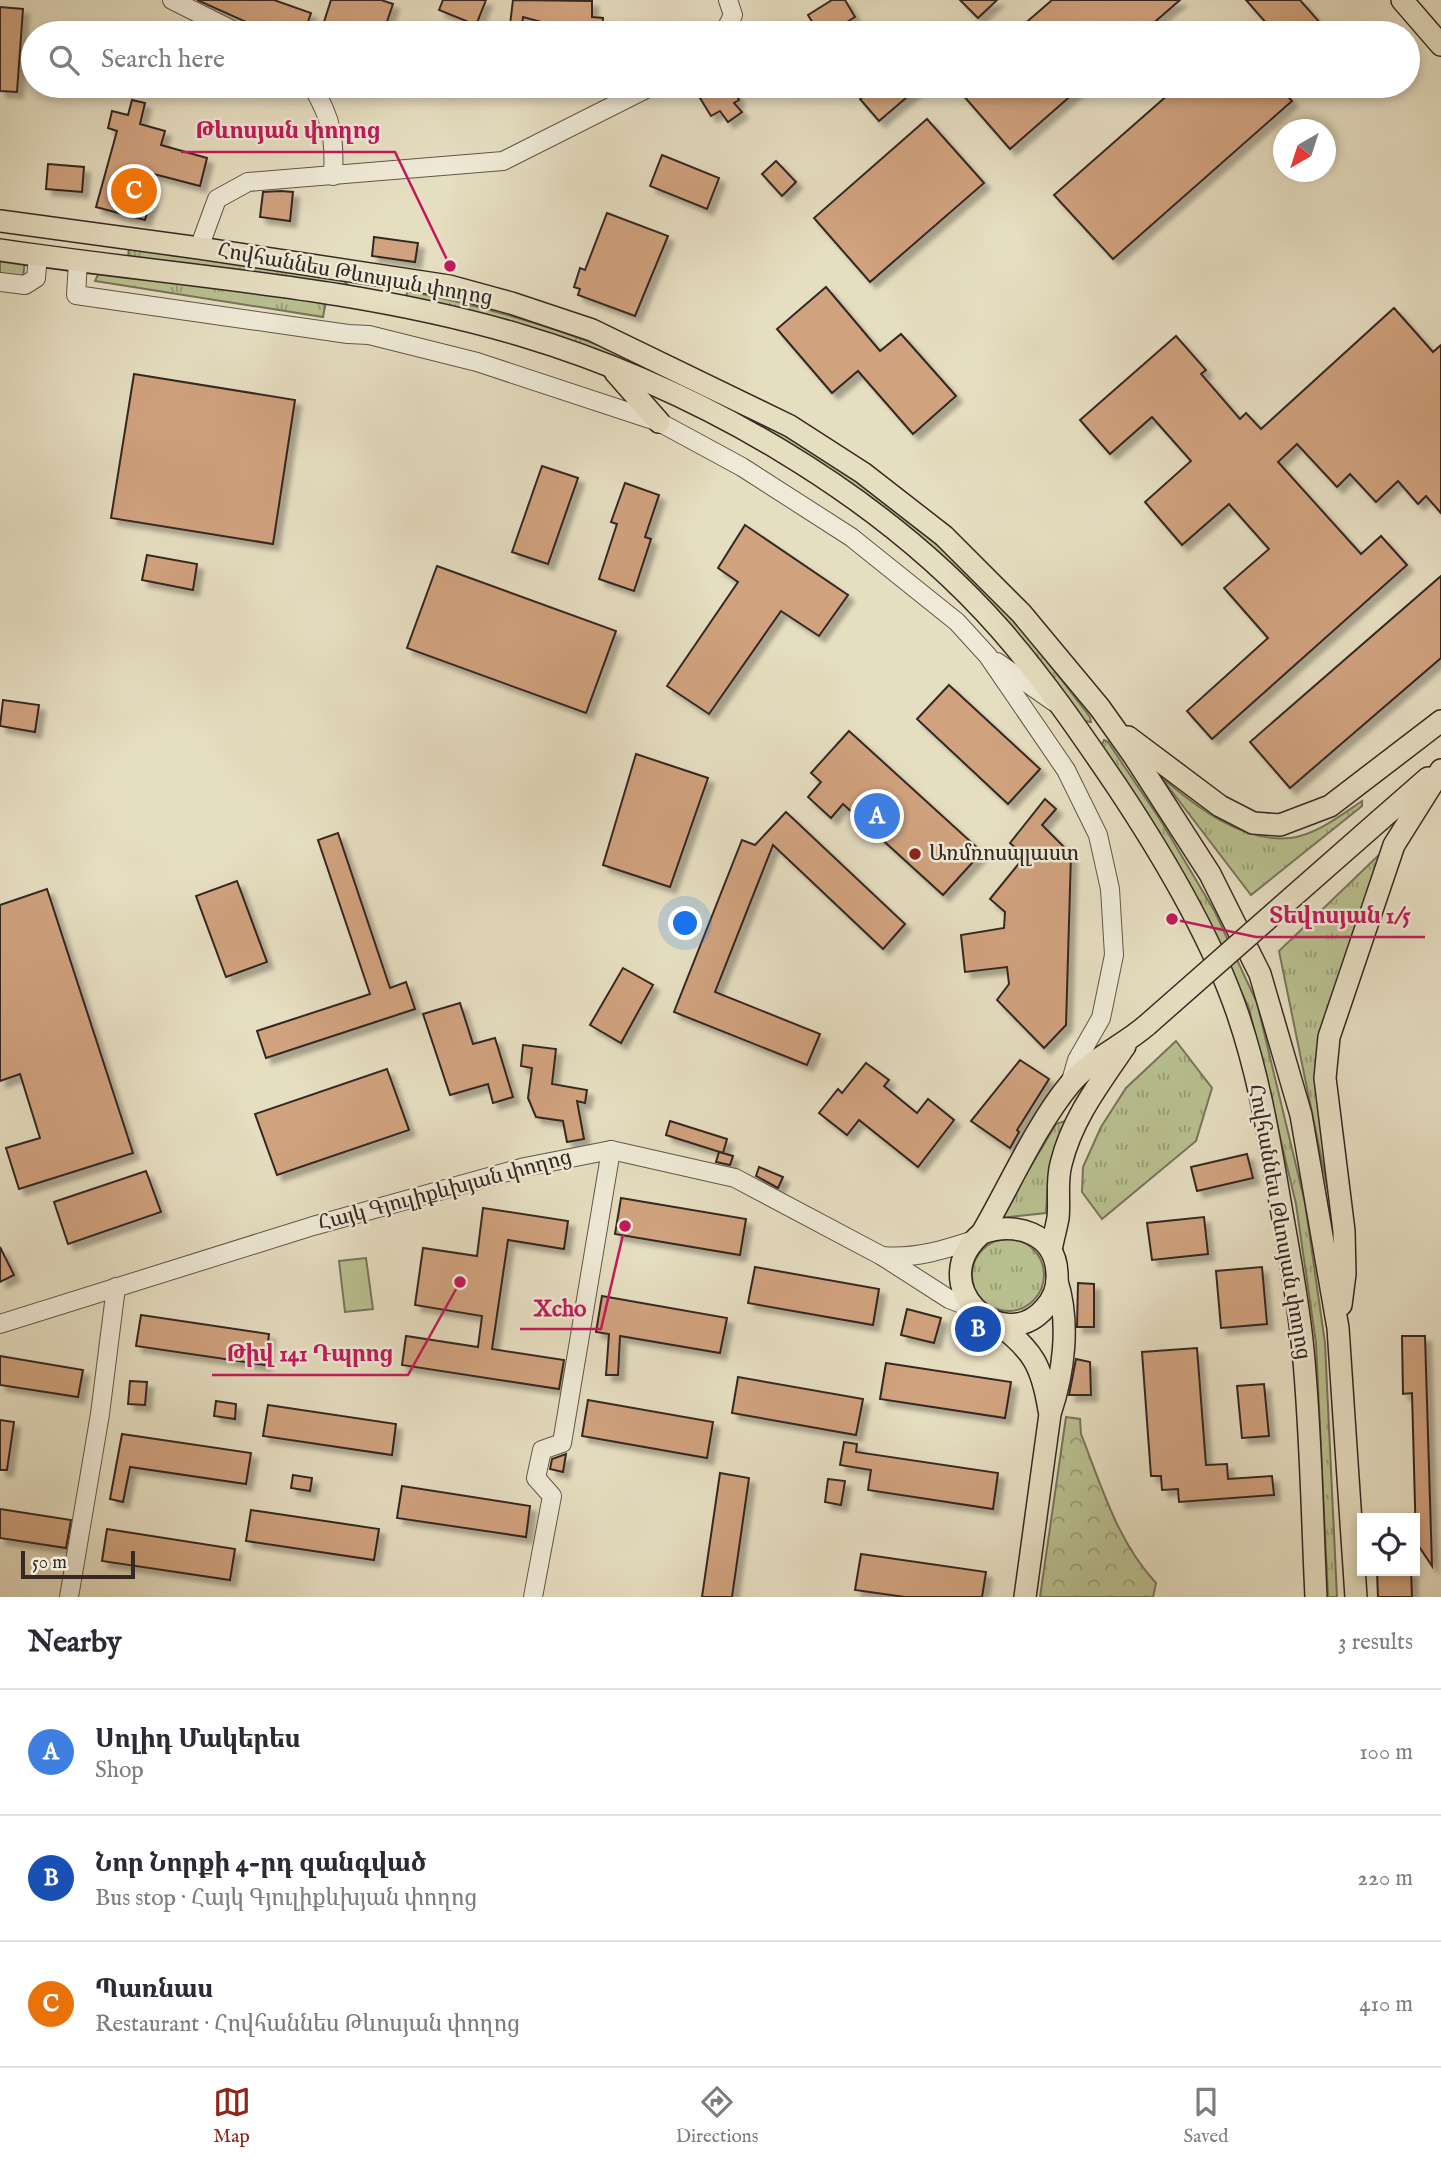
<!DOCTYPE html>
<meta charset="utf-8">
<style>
body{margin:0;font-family:"IM FELL English","Noto Serif Armenian",serif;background:#f7f7f7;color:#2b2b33}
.controls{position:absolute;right:21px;bottom:21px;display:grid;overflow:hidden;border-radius:0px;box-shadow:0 4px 10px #0003}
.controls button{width:63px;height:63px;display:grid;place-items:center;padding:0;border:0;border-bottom:2px solid #e1e1e2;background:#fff;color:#2b2b33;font:35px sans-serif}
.compass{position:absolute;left:1273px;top:119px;width:63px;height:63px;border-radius:50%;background:#fff;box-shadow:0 4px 10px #0003;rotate:219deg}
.scale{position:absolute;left:21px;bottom:18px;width:114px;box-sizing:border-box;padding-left:7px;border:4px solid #362823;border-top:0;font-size:19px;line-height:24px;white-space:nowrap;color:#362823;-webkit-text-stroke:5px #efead7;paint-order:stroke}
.you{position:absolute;left:686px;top:924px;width:24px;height:24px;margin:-18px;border:5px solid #fff;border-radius:50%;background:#1a73e8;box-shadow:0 0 0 10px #1a73e833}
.badge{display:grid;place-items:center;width:46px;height:46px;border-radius:50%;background:#8f2418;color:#fff;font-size:23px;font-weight:700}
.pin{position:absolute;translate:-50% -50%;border:4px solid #fff;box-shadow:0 2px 7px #0006}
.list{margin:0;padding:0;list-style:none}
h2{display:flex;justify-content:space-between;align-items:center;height:91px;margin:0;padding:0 28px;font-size:30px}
h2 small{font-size:23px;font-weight:400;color:#7c7c81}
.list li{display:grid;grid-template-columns:46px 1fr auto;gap:21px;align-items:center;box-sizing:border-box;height:126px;padding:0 28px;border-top:2px solid #e1e1e2}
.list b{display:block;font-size:26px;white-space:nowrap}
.list p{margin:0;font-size:23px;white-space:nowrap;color:#7c7c81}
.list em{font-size:23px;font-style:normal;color:#7c7c81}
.icon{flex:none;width:38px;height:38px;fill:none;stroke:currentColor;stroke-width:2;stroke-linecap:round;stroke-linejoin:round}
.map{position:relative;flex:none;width:1441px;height:1597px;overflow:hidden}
.search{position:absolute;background:#fff;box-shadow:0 4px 10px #0003;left:21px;right:21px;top:21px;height:77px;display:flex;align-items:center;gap:18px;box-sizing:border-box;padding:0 24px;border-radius:38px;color:#7c7c81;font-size:26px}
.sheet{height:469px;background:#fff}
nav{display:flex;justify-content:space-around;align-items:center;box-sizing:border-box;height:98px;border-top:2px solid #e1e1e2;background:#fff;font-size:19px;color:#7c7c81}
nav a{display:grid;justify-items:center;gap:4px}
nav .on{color:#8f2418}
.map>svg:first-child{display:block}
.grass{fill:url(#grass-tufts);stroke:#78745a;stroke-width:2}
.park{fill:url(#park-crowns);stroke:#78745a;stroke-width:2}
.garden{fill:#b9c090;stroke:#78745a;stroke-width:2}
.building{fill:#d0a27e;stroke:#362823;stroke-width:2;filter:url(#shadow)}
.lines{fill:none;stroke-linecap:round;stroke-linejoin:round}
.minor-casing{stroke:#62564a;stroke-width:20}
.major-casing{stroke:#362823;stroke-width:24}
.minor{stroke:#efead7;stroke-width:18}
.major{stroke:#e6dec1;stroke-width:21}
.major-bridge-casing{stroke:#362823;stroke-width:24;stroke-linecap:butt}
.major-bridge{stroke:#e6dec1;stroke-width:21}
.poi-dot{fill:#8f2418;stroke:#efead7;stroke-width:2.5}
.labels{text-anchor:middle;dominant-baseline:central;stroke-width:5;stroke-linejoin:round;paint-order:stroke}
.street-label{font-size:21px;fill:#362823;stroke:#efead7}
.poi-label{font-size:21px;fill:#362823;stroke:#efead7;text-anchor:start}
.leader{fill:none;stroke:#c2185b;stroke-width:2.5}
.callout-dot{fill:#c2185b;stroke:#efead7;stroke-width:2.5}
.callout-label{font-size:23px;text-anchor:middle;font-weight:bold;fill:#c2185b;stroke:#efead7;stroke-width:5;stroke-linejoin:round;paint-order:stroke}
</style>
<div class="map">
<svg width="1441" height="1597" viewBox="0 0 1441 1597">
<defs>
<pattern id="grass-tufts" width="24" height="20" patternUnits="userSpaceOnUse" patternTransform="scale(1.75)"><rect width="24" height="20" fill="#b9c090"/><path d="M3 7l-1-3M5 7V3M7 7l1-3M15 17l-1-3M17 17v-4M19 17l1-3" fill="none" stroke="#979c75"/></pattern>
<pattern id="park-crowns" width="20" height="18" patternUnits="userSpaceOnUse" patternTransform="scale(1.75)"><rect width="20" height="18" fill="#b9c090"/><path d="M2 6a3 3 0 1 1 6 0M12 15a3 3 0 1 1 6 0" fill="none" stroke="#979c75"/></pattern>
<filter id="shadow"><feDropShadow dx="6" dy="6" stdDeviation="2" flood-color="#0004"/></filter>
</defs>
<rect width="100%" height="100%" fill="#e6dec1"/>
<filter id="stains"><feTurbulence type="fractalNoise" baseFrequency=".00286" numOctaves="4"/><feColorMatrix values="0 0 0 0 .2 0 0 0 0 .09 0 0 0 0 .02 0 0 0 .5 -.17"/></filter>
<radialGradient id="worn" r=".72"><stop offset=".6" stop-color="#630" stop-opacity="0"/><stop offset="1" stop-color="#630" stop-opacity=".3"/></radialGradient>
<g class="grass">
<path d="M129,248l214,32 5,5 -2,2 -218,-30z"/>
<path d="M0,257l25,4 -2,16 -23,-3z"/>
<path d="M100,270l226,31 -3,16 -228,-36z"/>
<path d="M408,291c202,40 399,133 552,274 49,45 90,99 130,152l1,5 -7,-1 -51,-64 -270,-226 -358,-133z"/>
<path d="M1104,740l4,2 53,79 54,91 42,91 48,200 20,140 12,254h-9l-12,-254 -20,-139 -47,-196 -39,-82 -109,-180z"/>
<path d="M1160,776c35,30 82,67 130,62 26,-3 51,-23 72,-37v5l-111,89z"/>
<path d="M1382,852l-53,153 -12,50 21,185 -59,-289z"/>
<path d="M1176,1041l36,47 -16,53 -94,78 -20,-27 1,-25 18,-40 25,-39z"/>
<path d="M1065,1121l-17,59 -2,33 -46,5 56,-94z"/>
<circle cx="1008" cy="1275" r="36"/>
</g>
<path class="park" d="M1066,1417l14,2 1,15c21,53 36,107 75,149l-3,14h-113z"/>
<path class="garden" d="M366,1258l7,51 -28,3 -6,-51z"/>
<g class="building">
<path d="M197,0h77l37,13 -7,20h-33z"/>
<path d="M331,0h50l12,4 -10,29h-28l-31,-11z"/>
<path d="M443,0h43l-10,25 -37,-15z"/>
<path d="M513,0l79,1v16l11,1 -1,15 -35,-1v-3l-44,-12 -2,16h-12z"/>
<path d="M832,0h13l10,17 -26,16h-10l-11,-18z"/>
<path d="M960,0h37l-19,18z"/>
<path d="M1052,0h128l-38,33h-128z"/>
<path d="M1246,0h54l29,33h-54z"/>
<path d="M0,7l23,2 -6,83 -17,-1z"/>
<path d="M722,86h9l8,14 -5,3 8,9 -14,10 -8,-11 -9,5 -11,-18z"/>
<path d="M875,86h45l-41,35 -19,-22z"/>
<path d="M955,86h127l-72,63z"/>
<path d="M1178,86h100l14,15 -179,158 -59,-64z"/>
<path d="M132,100l13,3 -5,21 25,7 -4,14 46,13 -7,28 -54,-14 -6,24 11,3 -6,21 -49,-13 21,-76 -9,-3 4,-17 16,4z"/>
<path d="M927,119l57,64 -114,99 -56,-64z"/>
<path d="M662,155l57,23 -12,31 -57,-23z"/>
<path d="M776,161l20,21 -14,14 -20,-22z"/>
<path d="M48,164l36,3 -2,25 -36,-3z"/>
<path d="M281,191l12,1 -3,29 -30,-4 3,-25z"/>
<path d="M607,213l61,23 -33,80 -57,-21 2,-6 -6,-2 6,-19 5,2z"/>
<path d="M374,237l44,6 -3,19 -43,-6z"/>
<path d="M826,287l54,64 21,-17 55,62 -43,38 -55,-63 -26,22 -55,-64z"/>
<path d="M1394,308l39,44 8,-7v168l-15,-17 -8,8 -20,-23 -22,21 -26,-28 -13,13 -40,-43 -19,18 83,92 20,-18 26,29 -195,174 -25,-28 81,-73 -44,-50 45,-39 -40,-45 -47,41 -37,-43 46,-41 -39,-44 -42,37 -30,-34 96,-84 30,34 -5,4 39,45 6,-6 15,16z"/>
<path d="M134,374l161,26 -22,144 -162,-26z"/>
<path d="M542,466l36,12 -30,86 -36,-12z"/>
<path d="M625,483l34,12 -14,42 6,2 -17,52 -35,-12 18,-55 -6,-2z"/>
<path d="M745,525l103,70 -29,41 -38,-25 -72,103 -42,-28 71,-104 -20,-14z"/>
<path d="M147,555l50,9 -4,26 -51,-10z"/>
<path d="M437,566l179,65 -30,82 -179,-65z"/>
<path d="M1441,576v82l-151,130 -40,-46z"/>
<path d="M949,685l91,84 -32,35 -91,-85z"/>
<path d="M3,700l36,5 -4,27 -35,-6z"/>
<path d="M849,731l133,121 -39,43 -100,-91 -12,14 -23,-21 13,-15 -10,-9z"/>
<path d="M636,754l72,24 -38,109 -67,-22z"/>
<path d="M1045,799l11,10 -14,16 29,29 -5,171 -22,23 -47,-48 12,-16 -2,-17 -42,5 -4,-37 43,-7 1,-16 -15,-13 35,-43 -15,-13z"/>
<path d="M786,812l119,112 -22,25 -110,-104 -58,147 105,42 -13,31 -133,-53 68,-172 13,5z"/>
<path d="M338,833l52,155 16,-6 9,27 -149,49 -9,-27 113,-37 -52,-154z"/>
<path d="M237,881l30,81 -41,15 -30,-81z"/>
<path d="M47,889l86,264 -114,36 -13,-41 34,-10 -20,-64 -20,7v-176z"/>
<path d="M623,968l30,17 -32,58 -31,-18z"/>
<path d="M460,1003l13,41 22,-6 18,59 -20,6 -5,-19 -38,11 -27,-81z"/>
<path d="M523,1045l33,4 -4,35 35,6 -2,13 -8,-2 7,38 -17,3 -4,-21 -27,-4 -8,-19 4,-30 -11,-2z"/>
<path d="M1020,1060l29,19 -32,51 2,2 -9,16 -39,-27z"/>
<path d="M866,1063l23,17 -5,6 33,27 11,-14 26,21 -36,47 -59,-47 -12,15 -28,-22 19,-24 4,4z"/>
<path d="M387,1069l22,61 -132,45 -22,-61z"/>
<path d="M670,1121l57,18 -4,14 -57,-18z"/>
<path d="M719,1152l14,4 -3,9 -14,-3z"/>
<path d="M1247,1154l6,24 -56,13 -6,-24z"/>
<path d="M759,1167l24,10 -5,11 -22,-12z"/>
<path d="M146,1171l15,41 -93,32 -14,-42z"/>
<path d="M621,1198l125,21 -6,36 -125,-21z"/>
<path d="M483,1208l85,13 -4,28 -56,-9 -16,109 72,11 -5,29 -157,-24 4,-29 72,11 4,-31 -67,-11 8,-57 54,8z"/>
<path d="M1204,1217l4,37 -56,6 -5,-37z"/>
<path d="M0,1247l14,28 -14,7z"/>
<path d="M755,1267l124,22 -6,36 -125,-22z"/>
<path d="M1262,1267l5,57 -46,4 -5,-57z"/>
<path d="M1078,1283l16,1v43h-17z"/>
<path d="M602,1296l125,22 -7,35 -100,-17 -2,39h-12l3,-41 -13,-2z"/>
<path d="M907,1309l34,9 -7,25 -33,-8z"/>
<path d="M141,1315l128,19 -4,31 -129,-19z"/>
<path d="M1402,1336h23l7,230 -16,-24 -4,-149 -9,1z"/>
<path d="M1197,1348l9,117 21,-1 1,15 44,-3 2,19 -95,7 -1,-13 -16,1 -1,-14h-10l-9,-124z"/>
<path d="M0,1356l83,14 -5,27 -78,-12z"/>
<path d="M1076,1359l14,3 1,33h-22z"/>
<path d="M886,1363l125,19 -6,36 -125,-19z"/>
<path d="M738,1377l125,22 -7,36 -124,-22z"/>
<path d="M130,1381l17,1 -2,23 -17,-1z"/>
<path d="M1264,1384l5,52 -27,2 -5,-52z"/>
<path d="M588,1400l125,22 -6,36 -125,-22z"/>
<path d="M216,1401l20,3 -1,15 -21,-3z"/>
<path d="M268,1405l128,19 -4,31 -129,-19z"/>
<path d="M0,1420l14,2 -7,48h-7z"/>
<path d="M122,1434l129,19 -5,31 -116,-17 -7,35 -13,-3z"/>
<path d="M844,1442l13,2 -1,8 142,21 -5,36 -125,-19 3,-20 -31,-5z"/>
<path d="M566,1454l-3,18 -13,-3 2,-10z"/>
<path d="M720,1473l29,5 -17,119h-30z"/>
<path d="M293,1475l19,3 -2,13 -19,-3z"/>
<path d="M828,1479l17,2 -4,24 -16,-3z"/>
<path d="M402,1486l128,20 -4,31 -129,-19z"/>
<path d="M0,1509l71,11 -5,28 -66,-10z"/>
<path d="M251,1510l128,19 -5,31 -128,-19z"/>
<path d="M107,1529l128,20 -5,31 -128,-19z"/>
<path d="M861,1554l125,18 -4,25h-77l-50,-7z"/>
<path d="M1377,1571h34l1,26h-34z"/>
</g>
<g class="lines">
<defs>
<g id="minor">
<path d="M172,0l66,33"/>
<path d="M724,33l9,-18 -5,-15"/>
<path d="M312,86c20,33 23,52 21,90"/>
<path d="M199,248l18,-49 31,-17 255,-21 149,-75"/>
<path d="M78,262l-2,33 272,39 21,1 108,27 182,60 83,45 109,70 106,85 31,34 78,114 32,65 12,54 4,66 -13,63 -24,42 -7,24"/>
<path d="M0,282l25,3 11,-7 2,-22"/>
<path d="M997,662l57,40"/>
<path d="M882,1256c33,3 61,-6 92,-16"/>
<path d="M0,1324l313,-98 212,-59 86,-17 124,28 147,78 67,43 23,9"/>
<path d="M69,1597l31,-183 16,-127"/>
<path d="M533,1597l19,-101 -16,-18 6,-28 20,-7 49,-293"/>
</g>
<g id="major">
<path d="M1402,0l39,45"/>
<path d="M0,221l199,27 250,38 62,17 81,27 198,96 73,47 81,63 77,77 79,95 34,48 76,118 50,100 41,141 37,213 18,269"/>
<path d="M0,250c173,26 352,35 520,85 175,52 359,157 480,294 43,49 80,103 116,156 44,66 95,152 121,227 20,58 31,119 41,178 9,53 20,107 25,160 8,82 9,165 13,247"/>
<path d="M615,372l44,50"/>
<path d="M1128,737l92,69 33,17 27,2 50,-19 111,-85"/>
<path d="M1380,820l48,-42"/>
<path d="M982,1233c33,-11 74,-1 75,41 1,13 -4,25 -12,34 -43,50 -123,-24 -63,-75 27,-46 54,-108 88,-149 21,-25 53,-38 77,-59"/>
<path d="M1051,1250c2,-11 5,-21 7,-32 2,-18 -2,-35 3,-54 11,-45 38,-80 64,-118"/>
<path d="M1341,1305l4,-31 -1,-43 -19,-153 4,-41 65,-192 47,-75"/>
<path d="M997,1323c36,27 45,43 52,87"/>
<path d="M1025,1597l25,-183c14,-42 20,-91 7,-133"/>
</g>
</defs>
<use href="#minor" class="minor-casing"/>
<use href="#major" class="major-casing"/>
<use href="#minor" class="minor"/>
<use href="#major" class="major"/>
<defs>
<path id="major-bridge" d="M1147,1025l233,-205"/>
</defs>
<use href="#major-bridge" class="major-bridge-casing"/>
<use href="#major-bridge" class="major-bridge"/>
</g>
<circle class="poi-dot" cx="915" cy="854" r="7"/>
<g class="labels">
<g class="street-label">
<text transform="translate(355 275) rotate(10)">Հովհաննես Թևոսյան փողոց</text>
<text transform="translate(445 1191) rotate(-15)">Հայկ Գյուլիքևխյան փողոց</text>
<text transform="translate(1279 1222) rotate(80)">Հովհաննես Թևոսյան փողոց</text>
</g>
<g class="poi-label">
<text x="929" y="854">Առմռոսպլաստ</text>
</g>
</g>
<path class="leader" d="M450 266L395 152H181M1172 919L1256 937H1425M625 1226L601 1329H520M460 1282L408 1375H212"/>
<g class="callout-dot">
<circle cx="450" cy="266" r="7"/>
<circle cx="1172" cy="919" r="7"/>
<circle cx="625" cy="1226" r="7"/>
<circle cx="460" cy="1282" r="7"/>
</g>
<g class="callout-label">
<text x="288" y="138">Թևոսյան փողոց</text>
<text x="1340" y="923">Տեվոսյան 1/5</text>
<text x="560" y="1316">Xcho</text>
<text x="310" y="1361">Թիվ 141 Դպրոց</text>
</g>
<rect width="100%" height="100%" filter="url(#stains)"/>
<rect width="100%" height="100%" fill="url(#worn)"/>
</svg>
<div class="controls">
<button><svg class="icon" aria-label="locate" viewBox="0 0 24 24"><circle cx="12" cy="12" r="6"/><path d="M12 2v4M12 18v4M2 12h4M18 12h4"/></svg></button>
</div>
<svg class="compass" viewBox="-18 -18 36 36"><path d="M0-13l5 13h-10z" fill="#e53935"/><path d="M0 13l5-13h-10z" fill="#7c7c81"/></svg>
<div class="scale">50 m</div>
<div class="you"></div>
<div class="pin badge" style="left:877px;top:816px;background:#3f7fe0">A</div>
<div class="pin badge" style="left:978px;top:1329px;background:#1a4fb4">B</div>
<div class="pin badge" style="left:134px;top:191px;background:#e8710a">C</div>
<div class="search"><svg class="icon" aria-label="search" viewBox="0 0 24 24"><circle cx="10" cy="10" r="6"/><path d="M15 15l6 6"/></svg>Search here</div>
</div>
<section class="sheet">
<h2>Nearby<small>3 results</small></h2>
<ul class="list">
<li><span class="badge" style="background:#3f7fe0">A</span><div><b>Սոլիդ Մակերես</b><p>Shop</p></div><em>100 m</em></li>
<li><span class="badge" style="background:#1a4fb4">B</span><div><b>Նոր Նորքի 4-րդ զանգված</b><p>Bus stop · Հայկ Գյուլիքևխյան փողոց</p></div><em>220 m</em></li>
<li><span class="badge" style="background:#e8710a">C</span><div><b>Պառնաս</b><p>Restaurant · Հովհաննես Թևոսյան փողոց</p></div><em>410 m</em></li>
</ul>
</section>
<nav>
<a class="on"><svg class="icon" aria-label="map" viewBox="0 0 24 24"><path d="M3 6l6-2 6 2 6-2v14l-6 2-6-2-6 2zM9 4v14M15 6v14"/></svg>Map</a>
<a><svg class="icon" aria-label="directions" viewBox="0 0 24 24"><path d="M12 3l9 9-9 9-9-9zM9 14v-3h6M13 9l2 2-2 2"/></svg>Directions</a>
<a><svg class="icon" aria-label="saved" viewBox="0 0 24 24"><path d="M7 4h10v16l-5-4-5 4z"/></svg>Saved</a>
</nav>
